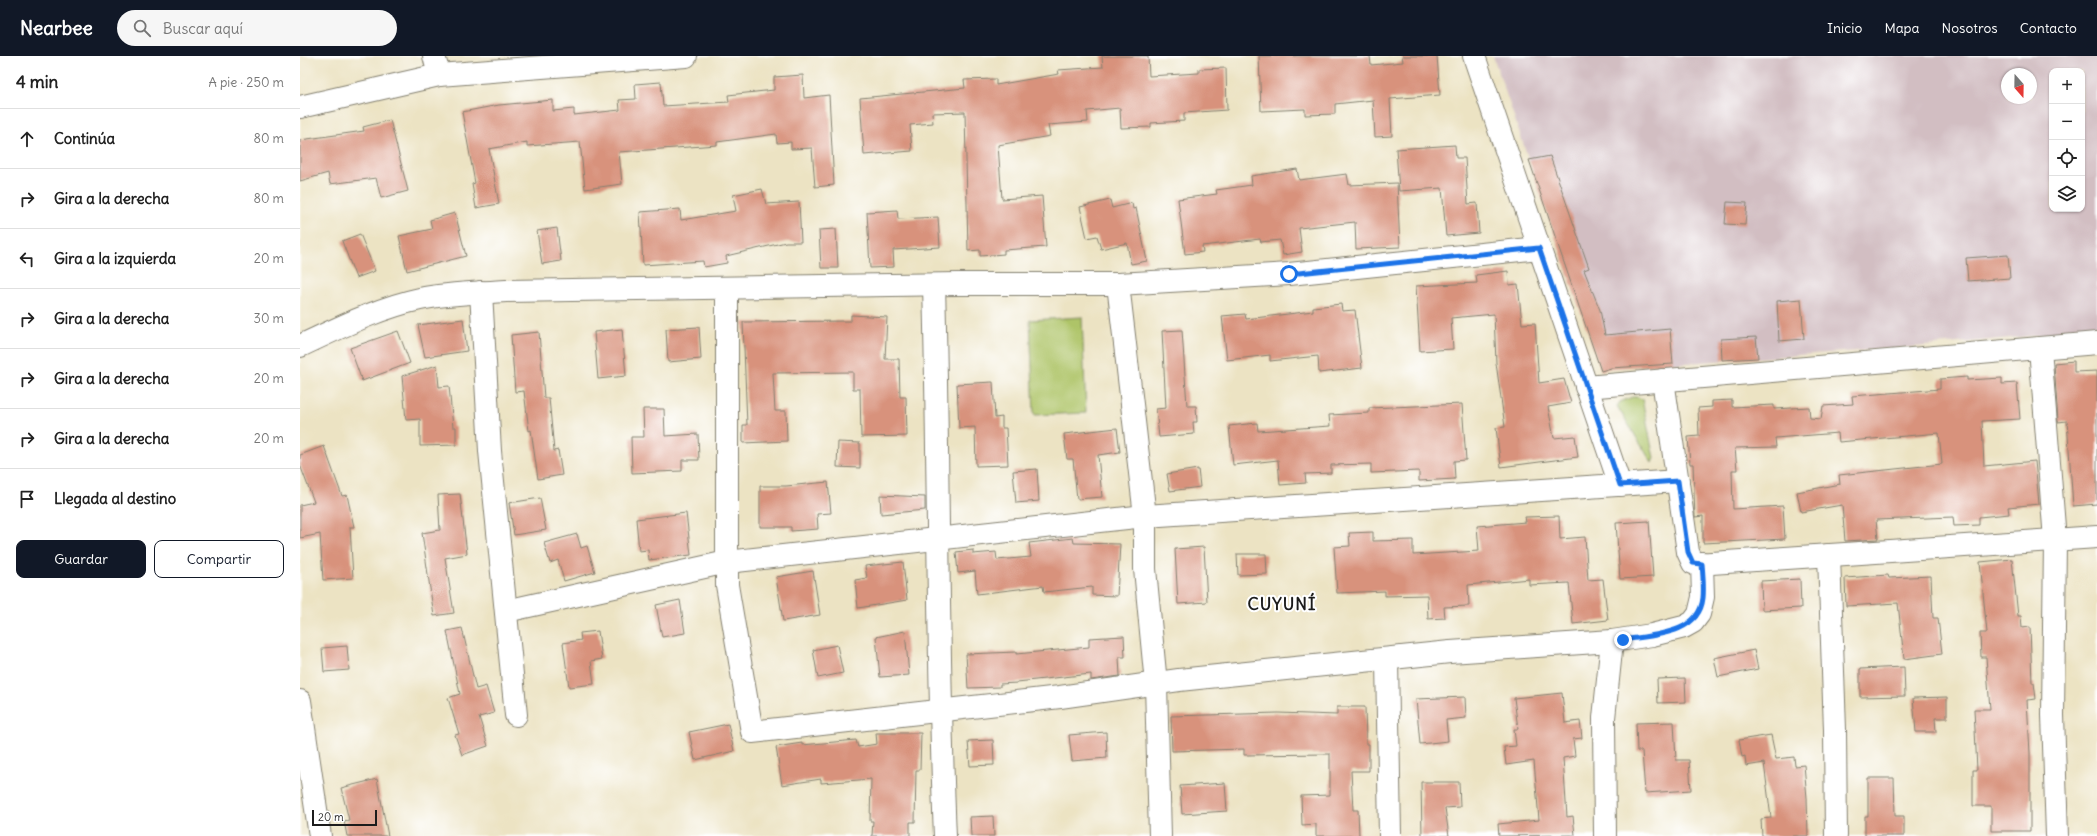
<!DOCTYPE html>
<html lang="es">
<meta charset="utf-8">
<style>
body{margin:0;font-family:Delius,sans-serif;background:#f6f6f6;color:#222}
.controls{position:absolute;right:12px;top:12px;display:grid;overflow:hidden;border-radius:8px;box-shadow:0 1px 3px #0004}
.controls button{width:36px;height:36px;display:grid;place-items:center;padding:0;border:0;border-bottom:1px solid #e0e0e0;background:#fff;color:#222;font:20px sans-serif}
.compass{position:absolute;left:1701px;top:12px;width:36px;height:36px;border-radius:50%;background:#fff;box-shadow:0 1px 3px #0004;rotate:160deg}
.scale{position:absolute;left:12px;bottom:10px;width:65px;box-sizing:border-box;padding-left:4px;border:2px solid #1c1c1c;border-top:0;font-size:11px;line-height:14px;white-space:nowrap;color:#1c1c1c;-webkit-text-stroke:3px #fff;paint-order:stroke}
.stop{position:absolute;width:12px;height:12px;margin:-9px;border:3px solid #1a73e8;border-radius:50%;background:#fff}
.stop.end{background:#1a73e8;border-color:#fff;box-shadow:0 1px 4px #0008}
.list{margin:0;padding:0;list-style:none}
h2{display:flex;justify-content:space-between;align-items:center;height:52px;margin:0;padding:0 16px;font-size:17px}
h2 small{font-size:13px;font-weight:400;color:#767676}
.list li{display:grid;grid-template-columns:26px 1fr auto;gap:12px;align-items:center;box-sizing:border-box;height:60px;padding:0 16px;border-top:1px solid #e0e0e0}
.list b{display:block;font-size:15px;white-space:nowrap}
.list em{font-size:13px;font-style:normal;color:#767676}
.actions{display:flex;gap:8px;padding:12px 16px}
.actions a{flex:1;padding:9px 0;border:1px solid #111827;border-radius:8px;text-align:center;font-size:14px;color:#111827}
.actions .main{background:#111827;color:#fff}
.icon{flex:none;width:22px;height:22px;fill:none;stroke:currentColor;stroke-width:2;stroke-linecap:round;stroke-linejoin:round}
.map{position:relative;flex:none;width:1797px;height:780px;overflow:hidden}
header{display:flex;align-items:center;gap:24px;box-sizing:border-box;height:56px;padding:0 20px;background:#111827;color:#fff}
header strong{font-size:19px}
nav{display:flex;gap:22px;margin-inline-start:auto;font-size:14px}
.search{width:280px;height:36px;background:#f6f6f6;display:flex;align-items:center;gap:10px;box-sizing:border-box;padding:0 14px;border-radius:22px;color:#767676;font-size:15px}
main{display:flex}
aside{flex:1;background:#fff}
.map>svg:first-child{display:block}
.industrial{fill:#d2bec2;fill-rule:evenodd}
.green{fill:#aec468;stroke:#657042}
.building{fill:#d8927c}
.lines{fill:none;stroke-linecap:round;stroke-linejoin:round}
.minor-casing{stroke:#848070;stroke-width:24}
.minor{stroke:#fff;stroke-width:22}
.route{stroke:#1a73e8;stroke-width:5}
.labels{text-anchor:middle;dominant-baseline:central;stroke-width:4;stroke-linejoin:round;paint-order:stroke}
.district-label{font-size:17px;font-weight:bold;letter-spacing:1px;fill:#1c1c1c;stroke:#fff}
</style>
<header>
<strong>Nearbee</strong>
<div class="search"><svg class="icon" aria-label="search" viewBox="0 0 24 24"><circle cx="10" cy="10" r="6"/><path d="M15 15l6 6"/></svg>Buscar aquí</div>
<nav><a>Inicio</a><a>Mapa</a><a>Nosotros</a><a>Contacto</a></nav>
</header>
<main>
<aside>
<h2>4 min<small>A pie · 250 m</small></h2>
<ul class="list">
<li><svg class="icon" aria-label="ahead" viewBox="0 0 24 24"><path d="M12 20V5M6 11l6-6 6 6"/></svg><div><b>Continúa</b></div><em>80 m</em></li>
<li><svg class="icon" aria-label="right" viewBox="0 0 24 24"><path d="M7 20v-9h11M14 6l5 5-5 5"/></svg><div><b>Gira a la derecha</b></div><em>80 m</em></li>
<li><svg class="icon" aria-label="left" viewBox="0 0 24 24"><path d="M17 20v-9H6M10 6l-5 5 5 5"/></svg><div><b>Gira a la izquierda</b></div><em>20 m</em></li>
<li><svg class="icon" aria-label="right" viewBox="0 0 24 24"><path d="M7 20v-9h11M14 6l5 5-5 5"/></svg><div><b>Gira a la derecha</b></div><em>30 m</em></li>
<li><svg class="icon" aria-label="right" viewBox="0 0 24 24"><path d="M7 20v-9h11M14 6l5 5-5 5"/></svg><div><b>Gira a la derecha</b></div><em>20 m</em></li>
<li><svg class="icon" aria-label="right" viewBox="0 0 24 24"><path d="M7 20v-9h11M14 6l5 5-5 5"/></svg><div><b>Gira a la derecha</b></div><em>20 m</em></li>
<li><svg class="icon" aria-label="arrive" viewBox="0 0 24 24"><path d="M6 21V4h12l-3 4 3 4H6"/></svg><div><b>Llegada al destino</b></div></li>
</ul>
<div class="actions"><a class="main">Guardar</a><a>Compartir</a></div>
</aside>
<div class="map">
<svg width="1797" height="780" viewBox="0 0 1797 780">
<rect width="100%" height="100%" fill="#fff"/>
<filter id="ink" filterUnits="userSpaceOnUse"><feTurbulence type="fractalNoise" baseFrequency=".025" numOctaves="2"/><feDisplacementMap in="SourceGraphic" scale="8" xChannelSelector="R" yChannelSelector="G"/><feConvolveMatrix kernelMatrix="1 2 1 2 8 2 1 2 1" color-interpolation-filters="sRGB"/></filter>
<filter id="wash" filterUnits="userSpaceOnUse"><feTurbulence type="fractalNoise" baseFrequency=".012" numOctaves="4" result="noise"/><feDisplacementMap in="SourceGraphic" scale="16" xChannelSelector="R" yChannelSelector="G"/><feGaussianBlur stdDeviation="0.9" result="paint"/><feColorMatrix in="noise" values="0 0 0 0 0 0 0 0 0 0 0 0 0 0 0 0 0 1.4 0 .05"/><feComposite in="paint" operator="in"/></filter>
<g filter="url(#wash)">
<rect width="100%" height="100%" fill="#ece3c3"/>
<path class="industrial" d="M1193,0h604v274l-182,17 -314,22zM1752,15h30v138h-30zM1707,18h24v24h-24z"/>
<g class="green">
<path d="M782,261l4,96 -52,2 -4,-95z"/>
<path d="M1332,341h6l4,2 12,59 -2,5 -35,-57 3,-4z"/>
</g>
<g id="blocks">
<g class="building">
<path d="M802,0h46l1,20 50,-3v-4l27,-1 1,42 -43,3v8l-33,2v4l-30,1 -1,-20 -33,3 1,11 -40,3 2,11 -52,9 4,54 40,-3 4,51 -42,3v4l-24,2v-6l-12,1 -3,-139 -33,1 1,10 -23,2 2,26 -48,4 -4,-57 105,-10 -1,-8 32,-1v6l63,-11 -1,-4 45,-3z"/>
<path d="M959,0h111l1,9 32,-3 -1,-6h35l3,39 -50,4 2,37 -17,1 -2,-37 -38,4v10l-30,1v-6l-44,2z"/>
<path d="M503,19l1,23 25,-3 5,90 -19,2 -3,-39 -21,1v-7l-14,1 -1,-9 -59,8v3l-98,7 3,32 -37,5 -5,-47 -53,4v-4l-38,7 10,55 -23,4 -4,-24 3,-1 -13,-71 37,-7 54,-5v11l21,-2v6l46,-5 -1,-10 17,-1 -1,-15 26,-2 2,24 66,-4 -1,-7 46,-5v-13z"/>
<path d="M90,64l18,71 -27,7 -5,-20 -46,6 -2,-11 -28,8v-41l64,-9 -1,-4z"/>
<path d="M1155,89l1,13h9l3,46 9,-1 2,30 -33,3 -4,-48 -43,3 -3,-42z"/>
<path d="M1250,100l39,112 -5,2 16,40 5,25 65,-6 3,35 -62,4 -10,3 -72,-211z"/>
<path d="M997,113l2,11 48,-6 2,11 48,-2 3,64 -44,2 -1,-27 -56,6 3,24 -19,3 -3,-15 -19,2 -1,-3 -58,7 1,6 -18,2 -7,-55 39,-5 -1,-4 36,-5 -1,-9z"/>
<path d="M462,133l4,15 33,-2 2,40h-15l-60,14 1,7 -23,4 -1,-6 -60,4 -3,-53 40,-3 1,11 55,-9 -3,-16z"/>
<path d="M810,144l2,8 20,-5 1,6 3,-1 11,53 -16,3 -4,-21 -26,6 -4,-13 -10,2 -7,-31z"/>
<path d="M1427,146l20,1 -2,22 -20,-1z"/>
<path d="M597,154l1,9 40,-2 2,30 -47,3 1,17 -24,1 -3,-56z"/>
<path d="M155,157l11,43 -59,15 -8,-35 33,-7 -2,-9z"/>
<path d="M257,172l4,33 -19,3 -5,-33z"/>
<path d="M536,173l2,39h-17l-2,-38z"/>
<path d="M60,178l15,37 -19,7 -14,-37z"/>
<path d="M1708,199l2,23 -42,3 -2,-23z"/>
<path d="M1208,215l1,14 9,-1 4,40 13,-1 4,60 25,-4 7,24 -23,4 6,31 21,-2 3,21 -77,10 -5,-39 9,-1 -9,-64 -2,-49 -43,4 2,31 -33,2 -4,-65 61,-3 -1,-8z"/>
<path d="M1501,243l3,40 -25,2 -2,-40z"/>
<path d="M1041,248l1,7 13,-1 7,58 -43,5 -1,-17 -48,5v-6l-43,5 -5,-44 23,-2 1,5 67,-8v-4z"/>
<path d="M551,259l36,2 -2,42h14l1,38h6l1,39 -46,1 -1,-48h-7v-17l-80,1 2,38h11l1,30 -44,2v-18h4l-4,-103 108,-1z"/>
<path d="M163,263l4,32 -42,6 -7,-32z"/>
<path d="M399,271l2,32 -33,3 -2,-33z"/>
<path d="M322,273l4,47 -28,3 -4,-47z"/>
<path d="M882,274l5,76h9l1,16h-4l1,12 -35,3 -3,-28 10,-1 -4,-77z"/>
<path d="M98,275l12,32 -48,18 -12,-33z"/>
<path d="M239,276l5,66h5l5,53 4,-1 4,25 -24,4 -7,-49 -2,1 -5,-40 -9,1 -4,-57z"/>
<path d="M1456,281l2,21 -36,2 -1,-21z"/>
<path d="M1774,305v11l23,-1v133l-24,2 -6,-85 -9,1 -4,-59z"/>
<path d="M137,309l2,22 10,-1 4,41h3v18l-36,1v-27l-14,1 -4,-44z"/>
<path d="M1667,321v3l35,-2v6l15,-1 3,36 -38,2 2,45 51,-5 4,43 -31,3 1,7 -30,3v8l-25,1 -1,-9 -77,3 2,19 -33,2 -3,-36 -41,7 -4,-20 43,-8 -1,-9 103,-11 -3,-31 -100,9 -1,-9 -63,5 1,9 -41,1 2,22h-5l1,39 50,-3 2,33 -82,4v-27l-8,1 -2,-53h-3l-2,-27 11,-1 -1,-28 14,-1v-6l20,-1v7l42,-2v4l35,-2 1,11 11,1 2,-13 30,-2 -1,-8 88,-7v-10z"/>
<path d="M693,326l2,36 7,-1v11h4l2,37 -32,1 -1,-39 -16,1 -2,-44z"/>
<path d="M1162,348l4,56 -12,1 1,18 -36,2v-10l-48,2v-9l-40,1v8l-26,1 1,9 -26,2 -2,-25 -45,5 -4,-39 28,-3 1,8 72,-5 -1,-11 40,-2v-5z"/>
<path d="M343,353h21l1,27 33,-2 1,26h-17v11l-50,2 -1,-36h13z"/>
<path d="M817,372l3,24 -22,3 4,42 -25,2 -4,-40h-6l-3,-25z"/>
<path d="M538,386l22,1v25l-23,-1z"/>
<path d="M24,390l18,50 5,-1 7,32h-4l3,51 -30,2 -3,-46 -20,4v-33l14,-3 -14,-37v-10z"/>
<path d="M737,413l2,32 -23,2 -3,-32z"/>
<path d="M898,413l2,18 -30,4 -3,-17z"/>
<path d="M528,426l3,31 -14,1 1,15 -27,2v-4h-31v-41h26z"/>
<path d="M160,438l7,60 -22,4 9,55 -20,3 -12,-83 18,-3 -2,-35z"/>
<path d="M580,439l45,2v13l-44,4z"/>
<path d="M240,442l6,32 -32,5 -5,-32z"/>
<path d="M386,457l5,42 -42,5 -1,-10 -9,1 -3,-32z"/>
<path d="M1259,460l1,23 25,-2 3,43 15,-1 5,41 -35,4 -4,-41 -40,2v-6l-61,6 1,21 -25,1 1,11 -17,1 -1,-24 -42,1v-5l-48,2 -3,-46 16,-1 -1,-13 24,-1v9l40,-1v15l66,-4 -2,-25 49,-4 -1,-5z"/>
<path d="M1349,465l4,56 -33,2 -4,-56z"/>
<path d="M277,478l4,14 6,-2 8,26 -31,9 -6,-21 -8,3 -6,-20z"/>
<path d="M773,482l1,5 46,1 -3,52 -25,-1v-8l-48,5 -1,-6 -66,8 -2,-23 -17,2 -2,-21 17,-2v4l23,-2 1,8 34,-3 -2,-14z"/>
<path d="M904,491l3,55 -29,2 -3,-55z"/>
<path d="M937,498h29l1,20 -29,1z"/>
<path d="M1712,503l6,57h3l1,12 8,-1 2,56h2l2,16 -9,1 3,53v78h-39v-25h-18v-36h4l-3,-61h16l-4,-52h-5l-1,-24h7l-7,-71z"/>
<path d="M603,506l4,38 -49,8 -3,-28 12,-2 -2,-12z"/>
<path d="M513,515l7,44 -37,6 -7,-44z"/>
<path d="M1588,519l1,3 42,-2 2,42h5l4,36 -38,5 -6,-56 -52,3 -1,-28z"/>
<path d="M1500,523l1,29 -39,2 -1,-29z"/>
<path d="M380,544l5,33 -23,4 -6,-32z"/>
<path d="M162,572l14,61 10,-3 8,27 -15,4 9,29 -26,9 -7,-20 4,-1 -11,-36 12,-4 -13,-63z"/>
<path d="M298,575l4,28 -11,2 3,23 -25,3 -6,-44 18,-3 -1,-7z"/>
<path d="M605,575l4,44 -29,2 -4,-40z"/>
<path d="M824,580l1,21h-6l1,19 -29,4v-6l-74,8v1l-17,1v3l-32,1 -2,-34 50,-2v2l73,-7v-9z"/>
<path d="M537,589l6,28 -25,5 -5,-28z"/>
<path d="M47,590l2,24 -25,2 -2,-24z"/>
<path d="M1454,594l4,19 -40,8 -4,-19z"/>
<path d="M1604,611l1,29 -45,1v-28z"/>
<path d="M1385,622l1,24 -28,1 -1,-24z"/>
<path d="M1262,637l3,30 15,-2 2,17 -9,1 2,17 -12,2 4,59 6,-1 2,19 -76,1 -1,-12 41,-4 -5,-59 -28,4 -2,-18 12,-1 -2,-17h4l-4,-31z"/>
<path d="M1165,641l1,21 -20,2 2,21 -28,3 -4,-45z"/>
<path d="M1647,641v21h-12l1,14h-20l-3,-34z"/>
<path d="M1037,651h28l1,37h3v27h-18l2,39h5l1,26h-43v-12l-14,1 -1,-29 29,-1v-41l-86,1v-6l-72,2 -1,-35 107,-3 59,2z"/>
<path d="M1374,666l2,38h13l2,30 -46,3 -3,-42h-5l-1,-28z"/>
<path d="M428,668l6,27 -39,9 -6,-28z"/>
<path d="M806,676l1,26 -35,3 -3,-26z"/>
<path d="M576,677h45l-1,37h-4l-1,52h-5v14h-38l1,-15h-3l1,-42 -50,4v-4l-39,6 -6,-38 26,-4v2l54,-5 2,7 19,-3z"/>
<path d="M1471,679l5,24 18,-2 1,9 9,-1 3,33 1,38h-46l-1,-17 10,-1 -7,-55 -18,3 -1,-10 -3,1 -3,-17z"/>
<path d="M693,684l1,25 -24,1 -2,-25z"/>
<path d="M1568,722h26l1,38h9v20h-39v-20h3z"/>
<path d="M77,723l11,57h-41l-3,-15 5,-1 -8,-32z"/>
<path d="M1121,726h38l1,25 -15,1 4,28h-27z"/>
<path d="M925,727l2,28 -45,3 -2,-28z"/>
<path d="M693,760l1,20h-23l-1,-19z"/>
</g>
</g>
</g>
<g filter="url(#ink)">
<use href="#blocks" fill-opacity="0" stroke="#848070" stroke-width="1"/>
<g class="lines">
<defs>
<g id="minor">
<path d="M134,0l5,19"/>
<path d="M1174,0l146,429"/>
<path d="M0,51l139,-32 247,-19"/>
<path d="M818,228l27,232v53l11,115 4,152"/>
<path d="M634,229c5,183 3,367 11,551"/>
<path d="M427,232v297l25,147 308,-35 119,-17 271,-28 162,-11 40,-6 32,-8 9,-5 6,-8 4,-17 -1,-34"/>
<path d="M181,236l9,159 26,264"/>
<path d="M0,290c39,-18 78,-38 120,-47 28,-6 58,-6 86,-8l452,-7h160l171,-10 250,-26"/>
<path d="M1740,292l15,192 -2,175 4,121"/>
<path d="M1363,324l25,172 5,11 4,1 400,-27"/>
<path d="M1286,331l511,-44"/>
<path d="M1529,499l6,175 1,106"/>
<path d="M206,555l221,-49 418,-46 533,-35"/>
<path d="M1087,603l3,177"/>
<path d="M0,645l20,135"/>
<path d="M1305,780l-1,-118 8,-77"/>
</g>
</defs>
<use href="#minor" class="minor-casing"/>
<use href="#minor" class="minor"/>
</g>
</g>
<g class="lines" filter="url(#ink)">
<path class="route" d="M989,218l250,-26 81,237 58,-4 10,71 5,11 9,1c1,11 2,23 1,34 -4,37 -51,37 -80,42"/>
</g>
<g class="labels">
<g class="district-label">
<text x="982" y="548">CUYUNÍ</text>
</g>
</g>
</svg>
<div class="controls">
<button>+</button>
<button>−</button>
<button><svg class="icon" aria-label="locate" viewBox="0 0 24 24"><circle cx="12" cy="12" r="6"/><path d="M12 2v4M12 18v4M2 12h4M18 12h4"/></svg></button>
<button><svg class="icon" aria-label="layers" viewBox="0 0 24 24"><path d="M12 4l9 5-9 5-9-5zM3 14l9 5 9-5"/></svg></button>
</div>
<svg class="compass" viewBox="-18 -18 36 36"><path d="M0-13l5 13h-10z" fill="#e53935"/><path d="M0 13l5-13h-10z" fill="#767676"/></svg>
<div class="scale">20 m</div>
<div class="stop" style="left:989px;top:218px"></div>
<div class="stop end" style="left:1323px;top:584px"></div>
</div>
</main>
